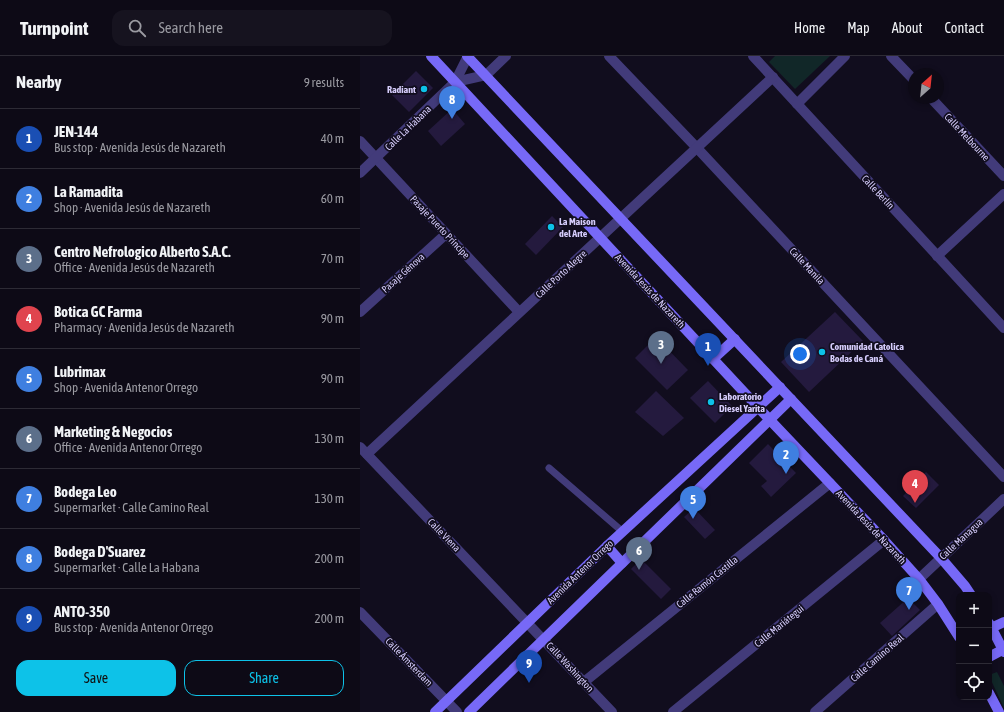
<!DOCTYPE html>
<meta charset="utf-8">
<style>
body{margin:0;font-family:"Asap Condensed",sans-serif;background:#16131f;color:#f1f3f6}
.controls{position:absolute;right:12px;bottom:12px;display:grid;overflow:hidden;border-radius:8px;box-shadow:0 2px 6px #0003}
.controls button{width:36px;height:36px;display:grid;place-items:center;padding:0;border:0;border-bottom:1px solid #2d2b35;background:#0d0a16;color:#f1f3f6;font:20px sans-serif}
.compass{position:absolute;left:548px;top:12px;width:36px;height:36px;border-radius:50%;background:#0d0a16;box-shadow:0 2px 6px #0003;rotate:27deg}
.you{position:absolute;left:440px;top:298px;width:14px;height:14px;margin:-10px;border:3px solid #fff;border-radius:50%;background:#1a73e8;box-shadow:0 0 0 6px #1a73e833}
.badge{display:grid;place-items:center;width:26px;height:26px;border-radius:50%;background:#0dc2e8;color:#fff;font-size:13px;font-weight:700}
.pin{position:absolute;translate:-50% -33px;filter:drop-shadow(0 1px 2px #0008)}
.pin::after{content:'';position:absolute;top:21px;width:14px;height:12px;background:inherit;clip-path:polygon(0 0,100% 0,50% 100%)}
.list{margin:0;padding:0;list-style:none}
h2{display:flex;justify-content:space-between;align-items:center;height:52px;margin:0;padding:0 16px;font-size:17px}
h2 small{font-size:13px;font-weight:400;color:#9a9aa1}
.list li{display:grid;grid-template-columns:26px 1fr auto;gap:12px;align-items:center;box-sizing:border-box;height:60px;padding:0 16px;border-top:1px solid #2d2b35}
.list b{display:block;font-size:15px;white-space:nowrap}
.list p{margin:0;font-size:13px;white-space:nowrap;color:#9a9aa1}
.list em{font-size:13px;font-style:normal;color:#9a9aa1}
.actions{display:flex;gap:8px;padding:12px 16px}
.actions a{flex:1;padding:9px 0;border:1px solid #0dc2e8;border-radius:12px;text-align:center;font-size:14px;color:#0dc2e8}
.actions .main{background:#0dc2e8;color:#111}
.icon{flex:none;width:22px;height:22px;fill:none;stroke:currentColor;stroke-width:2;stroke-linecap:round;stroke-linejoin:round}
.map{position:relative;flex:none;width:644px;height:656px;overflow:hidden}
header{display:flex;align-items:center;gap:24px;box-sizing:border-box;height:56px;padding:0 20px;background:#0d0a16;border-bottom:1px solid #2d2b35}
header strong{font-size:19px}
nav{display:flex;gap:22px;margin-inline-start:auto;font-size:14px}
.search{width:280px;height:36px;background:#16131f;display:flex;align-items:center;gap:10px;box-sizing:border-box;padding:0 14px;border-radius:12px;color:#9a9aa1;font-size:15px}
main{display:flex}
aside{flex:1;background:#0d0a16}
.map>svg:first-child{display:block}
.green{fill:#112728}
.building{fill:#241a3e}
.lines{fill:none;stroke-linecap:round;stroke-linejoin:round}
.lane{stroke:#423b7a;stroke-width:7}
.street{stroke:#423b7a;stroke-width:10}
.secondary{stroke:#7769f7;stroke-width:10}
.poi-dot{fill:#0dc2e8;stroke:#110d1e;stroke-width:1.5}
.labels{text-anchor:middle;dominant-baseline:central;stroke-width:3.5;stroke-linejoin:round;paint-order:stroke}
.poi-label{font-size:10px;font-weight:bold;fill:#d6cdfc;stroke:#110d1e;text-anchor:start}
.street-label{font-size:10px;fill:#d6cdfc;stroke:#110d1e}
</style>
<header>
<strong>Turnpoint</strong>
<div class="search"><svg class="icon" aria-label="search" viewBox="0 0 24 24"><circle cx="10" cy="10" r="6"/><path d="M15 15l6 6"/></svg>Search here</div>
<nav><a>Home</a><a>Map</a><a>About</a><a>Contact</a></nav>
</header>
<main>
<aside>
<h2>Nearby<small>9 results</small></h2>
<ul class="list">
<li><span class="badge" style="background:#1a4fb4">1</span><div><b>JEN-144</b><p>Bus stop · Avenida Jesús de Nazareth</p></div><em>40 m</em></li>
<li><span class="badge" style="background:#3f7fe0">2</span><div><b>La Ramadita</b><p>Shop · Avenida Jesús de Nazareth</p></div><em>60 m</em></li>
<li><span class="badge" style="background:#5c6f8a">3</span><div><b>Centro Nefrologico Alberto S.A.C.</b><p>Office · Avenida Jesús de Nazareth</p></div><em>70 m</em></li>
<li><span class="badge" style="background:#e0444e">4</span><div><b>Botica GC Farma</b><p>Pharmacy · Avenida Jesús de Nazareth</p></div><em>90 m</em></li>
<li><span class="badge" style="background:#3f7fe0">5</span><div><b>Lubrimax</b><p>Shop · Avenida Antenor Orrego</p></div><em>90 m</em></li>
<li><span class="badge" style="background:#5c6f8a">6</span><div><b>Marketing &amp; Negocios</b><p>Office · Avenida Antenor Orrego</p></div><em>130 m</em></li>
<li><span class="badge" style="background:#3f7fe0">7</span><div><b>Bodega Leo</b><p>Supermarket · Calle Camino Real</p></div><em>130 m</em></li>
<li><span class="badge" style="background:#3f7fe0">8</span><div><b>Bodega D'Suarez</b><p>Supermarket · Calle La Habana</p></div><em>200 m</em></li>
<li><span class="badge" style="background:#1a4fb4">9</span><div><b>ANTO-350</b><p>Bus stop · Avenida Antenor Orrego</p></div><em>200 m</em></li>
</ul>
<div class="actions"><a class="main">Save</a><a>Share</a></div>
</aside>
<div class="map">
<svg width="644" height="656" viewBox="0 0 644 656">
<rect width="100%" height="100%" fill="#110d1e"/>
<g class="green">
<path d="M415,0h55l-35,33 -26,-27z"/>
<path d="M637,616l7,14v22l-15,-32v-1z"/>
</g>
<g class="building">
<path d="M56,15l17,17 -24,24 -17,-17z"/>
<path d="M92,53l13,15 -24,22 -13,-15z"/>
<path d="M192,160l11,11 -27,28 -11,-11z"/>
<path d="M475,256l28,29 -54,51 -28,-30z"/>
<path d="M296,281l32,33 -21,20 -32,-32z"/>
<path d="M348,325l24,25 -17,17 -25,-25z"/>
<path d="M296,335l28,27 -21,18 -28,-24z"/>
<path d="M408,388l28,29 -25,24 -10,-11 6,-5 -18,-18z"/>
<path d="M566,416l13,13 -23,23 -13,-12z"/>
<path d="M334,452l21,22 -10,9 -21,-22z"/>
<path d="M281,503l30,30 -10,10 -30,-30z"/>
<path d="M548,542l12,12 -28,26 -12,-13z"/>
</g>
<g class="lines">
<path class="lane" d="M189,412l74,64"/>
<g class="street">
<path d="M249,0l88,92 307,329"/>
<path d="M393,0l251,272"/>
<path d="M531,0l23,24"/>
<path d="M95,26l31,-7 20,-19"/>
<path d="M571,42l73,78"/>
<path d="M437,48l48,-48"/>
<path d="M0,85l159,171"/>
<path d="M0,117l95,-91 13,-26"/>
<path d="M577,200l67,-62"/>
<path d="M0,256l86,-78"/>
<path d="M0,391l252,265"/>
<path d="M7,398l406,-377"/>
<path d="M559,523l85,-80"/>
<path d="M0,556l97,100"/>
<path d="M224,626l246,-199"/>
<path d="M313,656l211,-172"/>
<path d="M455,656l123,-108"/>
</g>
<g class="secondary">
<path d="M71,0l338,363 115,121 35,39 19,25 21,33"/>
<path d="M107,0l474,502 24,28 6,9"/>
<path d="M353,303l22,-20"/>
<path d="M247,490l15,17"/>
<path d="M629,567l15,29"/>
<path d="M629,573l15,-7"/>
<path d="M629,601l15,-8"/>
<path d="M629,637l10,19"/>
<path d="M75,656l172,-166 173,-159"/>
<path d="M109,656l322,-313"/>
</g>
</g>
<g class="poi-dot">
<circle cx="64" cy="33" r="4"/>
<circle cx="191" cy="171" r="4"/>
<circle cx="462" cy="296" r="4"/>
<circle cx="351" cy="346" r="4"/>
</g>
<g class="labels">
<g class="poi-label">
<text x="56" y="33" text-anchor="end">Radiant</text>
<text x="199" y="165">La Maison<tspan x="199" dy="12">del Arte</tspan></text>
<text x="470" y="290">Comunidad Catolica<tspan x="470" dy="12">Bodas de Caná</tspan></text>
<text x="359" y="340">Laboratorio<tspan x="359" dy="12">Diesel Yarita</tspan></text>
</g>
<g class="street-label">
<text transform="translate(48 72) rotate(-44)">Calle La Habana</text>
<text transform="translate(607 81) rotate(47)">Calle Melbourne</text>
<text transform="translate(518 136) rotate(47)">Calle Berlín</text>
<text transform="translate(80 171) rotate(47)">Pasaje Puerto Príncipe</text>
<text transform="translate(447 210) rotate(47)">Calle Manila</text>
<text transform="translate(43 217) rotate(-42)">Pasaje Génova</text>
<text transform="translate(201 218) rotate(-43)">Calle Porto Alegre</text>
<text transform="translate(290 235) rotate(47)">Avenida Jesús de Nazareth</text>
<text transform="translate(511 471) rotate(47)">Avenida Jesús de Nazareth</text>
<text transform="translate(84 479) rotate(46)">Calle Viena</text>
<text transform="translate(601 483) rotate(-43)">Calle Managua</text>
<text transform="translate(220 516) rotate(-44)">Avenida Antenor Orrego</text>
<text transform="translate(347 526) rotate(-39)">Calle Ramón Castilla</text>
<text transform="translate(419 570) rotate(-39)">Calle Mariátegui</text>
<text transform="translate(517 602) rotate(-41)">Calle Camino Real</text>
<text transform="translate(49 606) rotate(46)">Calle Ámsterdam</text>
<text transform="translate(210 611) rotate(47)">Calle Washington</text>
</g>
</g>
</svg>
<div class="controls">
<button>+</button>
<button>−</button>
<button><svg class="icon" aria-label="locate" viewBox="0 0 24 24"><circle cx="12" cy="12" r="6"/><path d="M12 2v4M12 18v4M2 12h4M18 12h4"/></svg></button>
</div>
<svg class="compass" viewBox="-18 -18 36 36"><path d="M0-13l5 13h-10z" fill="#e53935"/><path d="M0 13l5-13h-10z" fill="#9a9aa1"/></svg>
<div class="you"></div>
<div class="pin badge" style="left:348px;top:310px;background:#1a4fb4">1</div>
<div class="pin badge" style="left:426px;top:418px;background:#3f7fe0">2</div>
<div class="pin badge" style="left:301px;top:308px;background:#5c6f8a">3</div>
<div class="pin badge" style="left:555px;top:447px;background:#e0444e">4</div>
<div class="pin badge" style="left:333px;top:463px;background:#3f7fe0">5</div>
<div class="pin badge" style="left:279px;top:514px;background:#5c6f8a">6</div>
<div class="pin badge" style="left:549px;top:554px;background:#3f7fe0">7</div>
<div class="pin badge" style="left:92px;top:63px;background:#3f7fe0">8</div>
<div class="pin badge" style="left:169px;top:627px;background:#1a4fb4">9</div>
</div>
</main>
